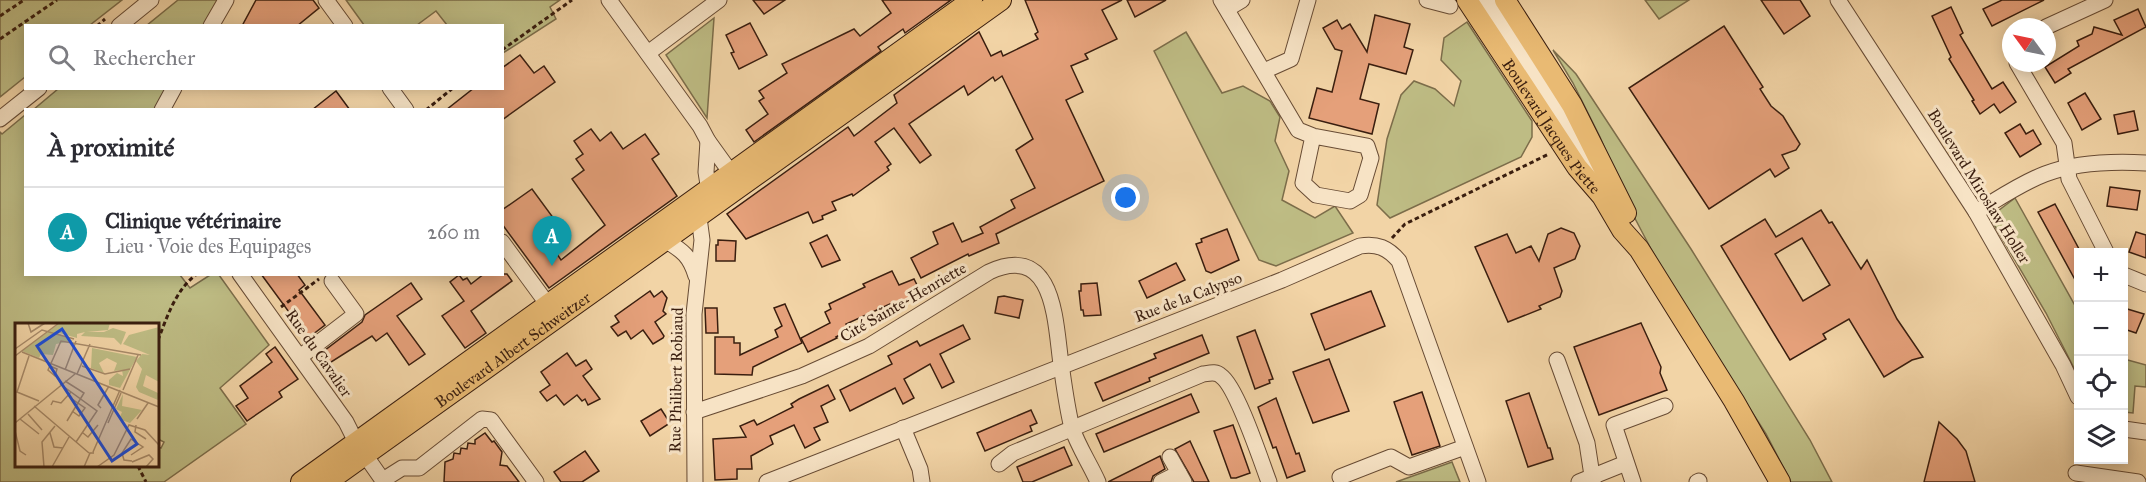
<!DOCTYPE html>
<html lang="fr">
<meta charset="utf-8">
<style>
body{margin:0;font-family:"IM FELL Great Primer",serif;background:#f7f7f7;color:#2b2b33}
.controls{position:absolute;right:18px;bottom:18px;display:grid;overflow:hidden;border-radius:0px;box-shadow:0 3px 15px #0003}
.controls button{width:54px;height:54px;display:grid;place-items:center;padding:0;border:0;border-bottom:2px solid #e1e1e2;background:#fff;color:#2b2b33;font:30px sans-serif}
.compass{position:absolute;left:2002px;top:18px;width:54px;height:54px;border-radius:50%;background:#fff;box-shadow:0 3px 15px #0003;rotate:303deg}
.you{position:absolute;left:1126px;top:198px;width:21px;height:21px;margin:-15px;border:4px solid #fff;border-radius:50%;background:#1a73e8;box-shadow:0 0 0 9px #1a73e833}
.badge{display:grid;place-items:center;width:39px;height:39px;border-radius:50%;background:#1a73e8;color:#fff;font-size:20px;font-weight:700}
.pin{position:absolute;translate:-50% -50px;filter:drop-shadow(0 2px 3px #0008)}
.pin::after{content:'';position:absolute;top:32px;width:21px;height:18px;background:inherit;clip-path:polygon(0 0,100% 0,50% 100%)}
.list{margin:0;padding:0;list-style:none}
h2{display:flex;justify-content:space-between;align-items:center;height:78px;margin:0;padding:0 24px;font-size:26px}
h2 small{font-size:20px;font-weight:400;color:#7c7c81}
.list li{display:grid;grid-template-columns:39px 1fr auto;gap:18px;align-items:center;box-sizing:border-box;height:90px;padding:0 24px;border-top:2px solid #e1e1e2}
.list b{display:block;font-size:22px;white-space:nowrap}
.list p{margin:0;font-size:20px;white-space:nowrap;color:#7c7c81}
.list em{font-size:20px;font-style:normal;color:#7c7c81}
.icon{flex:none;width:33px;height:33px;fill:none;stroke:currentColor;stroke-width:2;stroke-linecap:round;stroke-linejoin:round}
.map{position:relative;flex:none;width:2146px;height:482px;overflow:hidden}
.search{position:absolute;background:#fff;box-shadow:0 3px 15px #0003;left:24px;top:24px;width:480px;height:66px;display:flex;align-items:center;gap:15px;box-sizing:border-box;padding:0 21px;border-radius:0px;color:#7c7c81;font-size:22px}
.panel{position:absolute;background:#fff;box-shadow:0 3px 15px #0003;left:24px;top:108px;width:480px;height:168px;border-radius:0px}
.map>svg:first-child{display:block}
.green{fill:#bebc84;stroke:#7c6d4a;stroke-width:1.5;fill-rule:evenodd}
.building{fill:#e5a07a;stroke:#3a1e0f;stroke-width:1.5;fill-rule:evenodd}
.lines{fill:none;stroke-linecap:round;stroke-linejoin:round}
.minor-casing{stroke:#684c35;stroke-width:17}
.major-casing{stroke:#3a1e0f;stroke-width:22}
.path{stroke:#3a1e0f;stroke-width:3;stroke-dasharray:4.5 3;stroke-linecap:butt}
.minor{stroke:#f7e3c5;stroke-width:15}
.major{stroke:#e9ba73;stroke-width:20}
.labels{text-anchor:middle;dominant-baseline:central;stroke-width:6;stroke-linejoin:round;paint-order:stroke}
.street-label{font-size:16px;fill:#3a1e0f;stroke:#f7e3c5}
.inset-road{fill:none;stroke:#a88b6a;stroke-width:1.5}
.view{fill:#1d4ed8;fill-opacity:0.15;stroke:#1d4ed8;stroke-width:3}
.inset-edge{fill:none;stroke:#3a1e0f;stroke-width:3}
</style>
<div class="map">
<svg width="2146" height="482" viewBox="0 0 2146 482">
<rect width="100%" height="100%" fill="#f2d4a6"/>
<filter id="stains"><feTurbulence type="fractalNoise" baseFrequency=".00333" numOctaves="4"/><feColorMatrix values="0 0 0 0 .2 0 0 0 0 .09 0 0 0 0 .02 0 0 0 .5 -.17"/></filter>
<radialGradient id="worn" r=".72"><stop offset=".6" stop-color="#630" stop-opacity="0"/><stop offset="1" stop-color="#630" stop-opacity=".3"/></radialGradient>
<g class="green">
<path d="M0,0h122l-32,25 -64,1 -1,51 -25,20z"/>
<path d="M178,0h42l-15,25 -59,1z"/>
<path d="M346,0h214l-10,7 6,12 -53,34 -1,-27 -55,-1 -11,-14 -19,14h-53z"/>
<path d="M1645,0h44l-30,19z"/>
<path d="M714,18l-7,100 -41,-63z"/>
<path d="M1467,22l65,99v16l-11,20 -131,61 -13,-13 10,-66 14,-44 13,-14 21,8 19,17 7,-25 -20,-21 3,-22z"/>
<path d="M1186,32l36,61 21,-7 27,15 10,16 -5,24 14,30 -7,29 33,18 20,-12 18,27 -77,33 -17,-6 -105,-209z"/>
<path d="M1553,50l23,24 115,175 119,191 22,42h-41l-25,-48 -94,-147 -22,-40 -20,-38 -30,-72 -27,-54z"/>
<path d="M58,89h109l-13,20 -121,1z"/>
<path d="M25,115l1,159 154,1 10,13 20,-13h9l50,70 -49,43 26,36 -82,58h-164v-350l2,2zM16,324h142v115l6,3 -3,6 -3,-1v19h-142z"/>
<path d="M2015,198l63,113v65l-32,-63 -53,-90 1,-9z"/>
<path d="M2124,359l22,6v22l-11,-1 -2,27 -9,-1z"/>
<path d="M1452,462l8,20h-64z"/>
</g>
<g class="building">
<path d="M256,0h57l6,8 -22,18h-55z"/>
<path d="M753,0h32l-21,14z"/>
<path d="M882,0h69l-46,33 -2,-4 -25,18 3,4 -127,91 -8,-12 22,-16 -9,-13 5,-3 -5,-7 28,-18 -5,-9 72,-35 6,7 31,-23z"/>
<path d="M1025,0h97l-20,10 15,29 -32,15 3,5 -17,7 12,26 -17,8 38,81 -108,53 3,9 -30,13 -1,-2 -47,24 -10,-20 27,-14 -5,-12 20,-9 9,19 21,-9 -3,-6 35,-19 -4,-8 24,-12 -19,-38 17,-11 -31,-63 -7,5 -2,-4 -25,18 -4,-9 -55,38 22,31 -11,8 -26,-35 -19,14 16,22 -4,3 2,3 -36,26 -1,-2 -20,8 4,8 -14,6 1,3 -10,4 -5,-11 -62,27 -19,-25 121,-87 6,9 43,-33 -3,-8 85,-63 12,24 10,-5 2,5 35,-17 -3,-5 3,-2z"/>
<path d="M1127,0h39l-31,17z"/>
<path d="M1761,0h39l10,16 -26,18z"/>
<path d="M2002,0h42l-52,26 -9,-17z"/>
<path d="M1951,7l12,26 -3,2 32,54 11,-7 13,20 -16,11 -6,-9 -14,10 -8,-13 2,-1 -25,-41 2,-2 -19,-41z"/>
<path d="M2138,9l8,18 -78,42 3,4 -16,10 -10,-16 34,-21 -2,-5 15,-7 2,-7 28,8 -8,-15z"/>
<path d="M1375,15l35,9 -6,23 9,3 -7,24 -37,-10 -9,35 19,5 -7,30 -63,-16 8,-30 15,4 10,-41 -7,-2 -12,-21 14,-8 5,9 8,-5 17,28z"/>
<path d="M750,23l17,32 -28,14 -8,-16 3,-1 -8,-17z"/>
<path d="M1724,26l39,61 -3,2 11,17 12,10 17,28 -4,6 -14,5 7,13 -14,9 -5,-8 -61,40 -80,-121z"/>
<path d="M520,55l14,18 10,-7 11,16 -53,38v-10h-56l28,-22h28v-20z"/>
<path d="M336,91l14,19h-38z"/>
<path d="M2085,93l16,26 -19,11 -14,-27z"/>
<path d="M2134,111l4,19 -20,4 -4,-19z"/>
<path d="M2020,124l6,10 7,-4 8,14 -21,13 -15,-24z"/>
<path d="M591,129l9,12 11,-9 12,17 22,-15 14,20 -7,5 25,37 -128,92 -47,-64v-14l30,-21 25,34 -14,10 18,27 44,-35 -33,-46 12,-9 -8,-11 7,-5 -9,-13z"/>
<path d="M2110,187l30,4 -3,19 -30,-4z"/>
<path d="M2055,204l24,45v38l-41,-75z"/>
<path d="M1821,210l8,13 3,-1 29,47 6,-9 30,59 26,38 -11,3 -28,17 -35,-58 -26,15 3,5 -36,21 -69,-114 44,-27 11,18zM1802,238l28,47 -27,16 -28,-47z"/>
<path d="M1561,228l13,5 6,13 -5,13 -21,9 8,23 -2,6 -21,9 2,3 -33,13 -33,-75 32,-13 9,19 15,-7 8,15 9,-27z"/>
<path d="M1227,229l12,31 -28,13 -5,-2 -10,-27 6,-2 -1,-3z"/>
<path d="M2136,232l10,3v23l-17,-6z"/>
<path d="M827,235l13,25 -18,7 -12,-24z"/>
<path d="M718,240l18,1 -1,20h-19v-16h2z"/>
<path d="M1176,263l9,17 -38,18 -8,-17z"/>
<path d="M892,271l7,14 15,-6 7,14 -29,14 -2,-3 -44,20 3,6 -13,7 1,1 -29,14 -7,-14 29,-15 -5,-11 6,-3 -2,-5 36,-17 -2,-3z"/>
<path d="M261,274h36l8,11 -6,5 26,35 -17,13z"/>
<path d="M484,274h23l5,7 -41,30 15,22 -21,15 -23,-32 22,-15 -14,-19 9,-7 4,5 4,-2 4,6z"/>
<path d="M411,283l11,16 -25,17 28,38 -16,11 -22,-32 -11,8 -4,-5 -44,28 -8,-10 42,-32 3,-7z"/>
<path d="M1097,283l4,32 -17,1 -1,-6h-2l-2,-19h2v-7z"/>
<path d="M650,291l4,6 8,-6 5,7 -4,13 3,3 -11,8 9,14 -1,2 -10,6 -10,-14 -12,9 -5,-8 -8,5 -7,-9 8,-5 -4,-6z"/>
<path d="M1371,291l14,35 -60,24 -14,-36z"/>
<path d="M1004,296l19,4 -4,18 -24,-5 3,-16z"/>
<path d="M785,304l17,39 -49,24 -1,8 -37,-1v-37h19v6h6v12l38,-18 -3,-7 7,-4 -8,-18z"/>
<path d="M705,308h12l1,25h-12z"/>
<path d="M2124,308l20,6 -8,19 -12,-4z"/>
<path d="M1641,323l20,44 -1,6 7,17 -68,25 -25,-68z"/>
<path d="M963,325l7,14 -30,15 14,28 -12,6 -12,-24 -26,15 10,19 -11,6 -8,-16 -45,23 -10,-21 52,-26 -4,-8 29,-15 3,5z"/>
<path d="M1255,330l18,49 -4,1 1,3 -15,6 -18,-52z"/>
<path d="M1202,335l7,18 -60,25 1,3 -47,20 -8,-18 61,-25 -2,-4z"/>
<path d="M275,347l23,32 -19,13 3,5 -35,24 -11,-15 12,-8 -8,-12 32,-24 -6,-8z"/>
<path d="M567,353l9,13 10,-6 6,9 -9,7 17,23 -12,6 -3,-6 -3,2 -5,-6 -13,10 -8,-10 -9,6 -7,-9 10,-7 -9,-13z"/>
<path d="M1329,359l20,52 -36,12 -20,-51z"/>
<path d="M828,385l7,14 -14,7 7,16 -14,6 6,12 -15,8 -11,-23 -24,11 3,8 -22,12 1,13h-15v10l-22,1 -2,-41 33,-2 -6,-11 14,-6 3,5 36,-18 -2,-3 8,-5z"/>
<path d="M1422,392l18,54 -28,9 -18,-53z"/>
<path d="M1529,393l19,55h2l3,11 -25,8 -22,-66z"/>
<path d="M1191,394l8,18 -95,40 -8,-18z"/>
<path d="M1276,398l20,56 3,-1 6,18 -18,7 -11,-31 -3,1 -15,-41z"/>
<path d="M661,409l9,14 -20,13 -9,-15z"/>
<path d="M1031,410l6,13 -7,3 2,5 -47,20 -8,-18z"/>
<path d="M1939,422l18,17 9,12 9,31h-51z"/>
<path d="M1233,425l17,48 -14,5h-5l-17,-47z"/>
<path d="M485,433l7,9 2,-1 8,11 -2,13 7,1 12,16h-75l1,-20 8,-3 1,-6 6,1 1,-6 6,1 1,-6 7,1v-4z"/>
<path d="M1190,441l19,41h-15l-19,-33z"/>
<path d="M1064,447l8,18 -40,17h-9l-6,-15z"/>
<path d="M585,451l14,20 -17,11h-21l-7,-10z"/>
<path d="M1160,456l5,13 -12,7 -2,6h-43z"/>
</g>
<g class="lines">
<defs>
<g id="minor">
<path d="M326,0l19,26"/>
<path d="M609,0l91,126 8,15 23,32v9"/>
<path d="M1221,0l77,130 15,6 54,10 4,12 -11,37 -10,6 -34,-6 -13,-12 10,-47"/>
<path d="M1427,0l23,6"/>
<path d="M1486,0l99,156 16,19"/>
<path d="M1838,0l138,212 87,153 15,32"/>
<path d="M1227,9l15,-9"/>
<path d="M119,26l32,-26"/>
<path d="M211,26l15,-26"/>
<path d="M2046,27l59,-27"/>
<path d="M648,53l71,-53"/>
<path d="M2017,63l47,80 5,36 37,73"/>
<path d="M1264,71l27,-12 17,-59"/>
<path d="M390,88l16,22"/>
<path d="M162,110l12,-22"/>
<path d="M0,119l39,-31"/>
<path d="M708,141l-2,31 4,25"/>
<path d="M1976,212c22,-13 45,-29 69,-38 32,-12 67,-13 101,-11"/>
<path d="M663,232l2,8c18,11 25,16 31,36"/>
<path d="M502,242l52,71"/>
<path d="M240,274l106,148 10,20 28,40"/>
<path d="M2124,275l22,9"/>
<path d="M300,357l56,-43 -24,-33"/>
<path d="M1557,360l30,83 6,39"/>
<path d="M694,412l108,-36 67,-30 120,-74c66,-30 66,49 72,92 3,21 6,44 11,64 6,18 18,36 26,54"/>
<path d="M903,428l17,41 2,13"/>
<path d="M2124,429l22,3"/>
<path d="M1170,457l14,25"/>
<path d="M999,464l14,-11 190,-79c7,-1 13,-3 18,2 16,11 40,85 48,106"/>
<path d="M2076,473l62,9"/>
<path d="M1340,477l51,-20 18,10 56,-20"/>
<path d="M383,480l19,-12h17l63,-49 9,1 45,62"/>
<path d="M695,482l-1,-168 8,-74 -4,-30 2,-2"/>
<path d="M767,482l515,-202 78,-34c17,-3 28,2 39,15l79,221"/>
<path d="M1161,482l18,-9"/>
<path d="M1579,482l47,-19"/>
<path d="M1633,482l-19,-57 51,-19"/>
<path d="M1697,482l2,-1"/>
</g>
<g id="major">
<path id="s1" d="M1467,0l110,167 25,29 20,34 17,19 95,152 46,81"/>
<path d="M1505,0l67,105 54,108"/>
<path d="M301,482l671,-482"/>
<path id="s2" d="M327,482l674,-482"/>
</g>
</defs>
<use href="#minor" class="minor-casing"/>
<use href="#major" class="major-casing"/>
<g class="path">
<path d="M0,16l24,-16"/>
<path d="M97,26l8,-7"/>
<path d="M0,39l57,-39"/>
<path d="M502,50l70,-50"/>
<path d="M426,110l27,-22"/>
<path d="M1392,238l13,-14 144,-70"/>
<path d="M281,307l38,-28"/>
<path d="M158,340c9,-23 18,-51 39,-66"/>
<path d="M138,466l8,16"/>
</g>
<use href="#minor" class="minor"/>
<use href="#major" class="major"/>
</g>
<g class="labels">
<g class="street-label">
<text stroke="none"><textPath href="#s1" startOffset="152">Boulevard Jacques Piette</textPath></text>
<text transform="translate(1979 186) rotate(58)">Boulevard Miroslaw Holler</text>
<text transform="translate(1188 297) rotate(-21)">Rue de la Calypso</text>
<text transform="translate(903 302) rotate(-30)">Cité Sainte-Henriette</text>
<text stroke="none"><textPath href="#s2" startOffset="228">Boulevard Albert Schweitzer</textPath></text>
<text transform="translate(319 353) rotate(55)">Rue du Cavalier</text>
<text transform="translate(676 380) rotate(-89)">Rue Philibert Robiaud</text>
</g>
</g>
<g transform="translate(15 323)">
<rect width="144" height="144" fill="#f2d4a6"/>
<path d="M45,0h50l-2,7 -21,2h17l9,-4 13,4 -5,13 -7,-7 -33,-2 4,-4 -8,2v4l-21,-6 17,9 -17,3 -3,11 -12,-1 -2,4 -17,-7zM144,4v55l-13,-7 -3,11 15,7 1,-8 -1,15 -19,-8 -3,-5 6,-18 -6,-8 6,-7 8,1 -27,-11 6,-9zM77,25l45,9 -17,31 -11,-3v-5l8,-7 6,3 -1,-6 -8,1 3,-8 -10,-5 -8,5 5,10 -13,-5zM108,71l-1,12 20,4 -12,13 -11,-4 3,-7 -6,-3z" fill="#bebc84"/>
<path class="inset-road" d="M13,0l3,9 14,-9M0,26l27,-19 32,9M7,29l137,55M0,33l44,-33M14,33l-12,36 22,9M35,43l7,3 -2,7 -7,-6 13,-29 80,14M67,43l23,8 25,-5M50,47l11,-29M62,51l13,-30M50,58l19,12 -17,28M45,61l37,27 -21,31M108,67l15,-35M36,82l2,-4 8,2 10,-11M19,83l55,47M86,85l-3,-3 11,-19M57,88l7,5 6,-8 -13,-9M13,91l14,16M5,96l19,15M122,96l11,-16M0,100l60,-49M93,100l13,-30M121,102l-1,7 11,7M0,108l5,20 6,4M35,110l4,14 9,1M68,110l5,4 10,-12M78,129l27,-62M116,132l12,-8 -12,-8 -9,14 2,7 8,1M117,139l17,-7 4,4 -7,8M29,144l-2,-25 13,-16M37,144l17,-30M69,144l6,-14h4M82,144l17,-12 15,-30 16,5 14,15"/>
<path class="view" d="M47,6l75,115 -25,17 -75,-115z"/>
<rect width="144" height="144" class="inset-edge"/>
</g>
<rect width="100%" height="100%" filter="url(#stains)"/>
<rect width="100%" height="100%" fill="url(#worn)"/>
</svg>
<div class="controls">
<button>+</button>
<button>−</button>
<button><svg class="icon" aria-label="locate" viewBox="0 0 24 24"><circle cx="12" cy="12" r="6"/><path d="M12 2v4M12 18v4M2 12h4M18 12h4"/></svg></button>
<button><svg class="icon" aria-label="layers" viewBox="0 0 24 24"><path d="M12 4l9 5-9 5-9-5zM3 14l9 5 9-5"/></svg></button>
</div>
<svg class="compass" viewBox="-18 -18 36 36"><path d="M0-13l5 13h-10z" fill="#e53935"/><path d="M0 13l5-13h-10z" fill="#7c7c81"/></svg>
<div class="you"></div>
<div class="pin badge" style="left:552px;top:266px;background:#0f9aa8">A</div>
<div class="search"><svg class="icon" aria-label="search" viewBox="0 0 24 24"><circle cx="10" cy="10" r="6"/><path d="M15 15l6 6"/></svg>Rechercher</div>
<section class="panel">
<h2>À proximité<small></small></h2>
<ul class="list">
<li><span class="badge" style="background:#0f9aa8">A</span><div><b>Clinique vétérinaire</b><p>Lieu · Voie des Equipages</p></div><em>260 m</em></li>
</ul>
</section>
</div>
